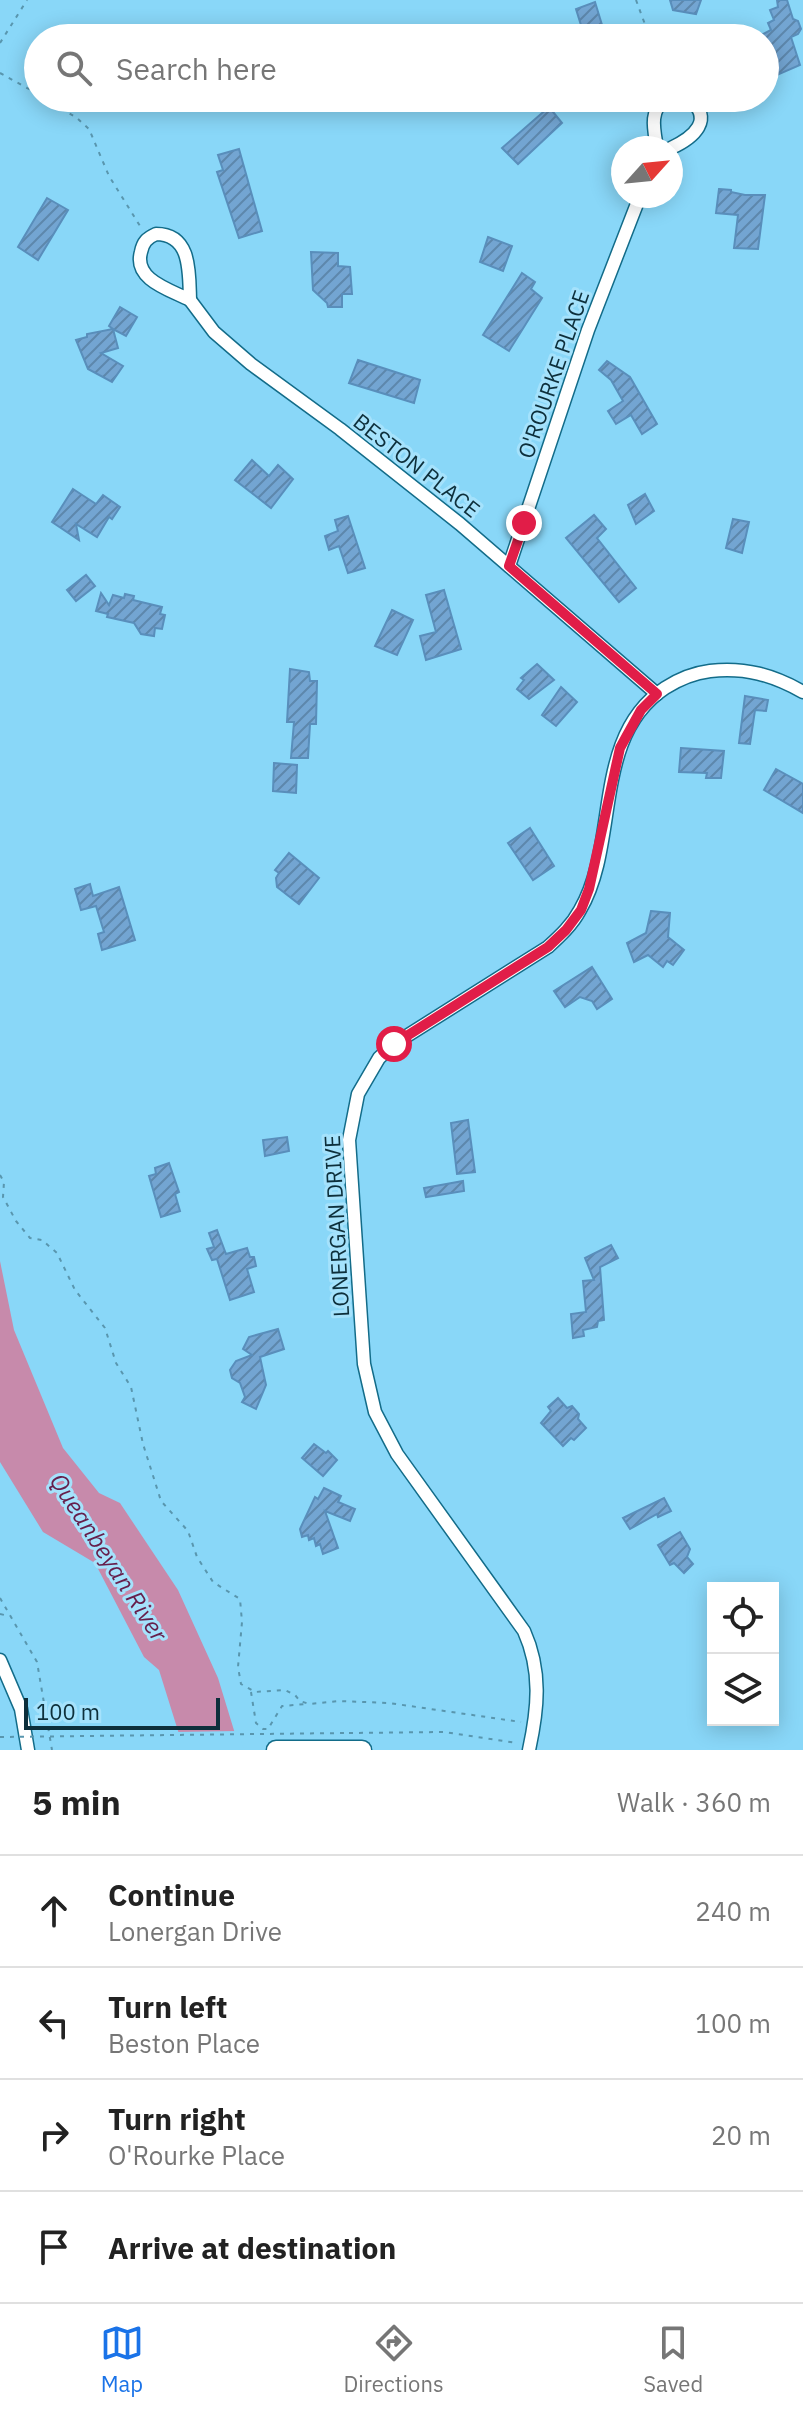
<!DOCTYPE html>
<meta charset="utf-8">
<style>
body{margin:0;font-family:"IBM Plex Sans",sans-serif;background:#f2f2f2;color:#222}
.controls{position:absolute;right:24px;bottom:24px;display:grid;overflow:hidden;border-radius:0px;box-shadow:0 4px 20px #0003}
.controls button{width:72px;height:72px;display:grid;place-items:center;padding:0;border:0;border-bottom:2px solid #e0e0e0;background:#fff;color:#222;font:40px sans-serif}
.compass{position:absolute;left:611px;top:136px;width:72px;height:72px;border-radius:50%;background:#fff;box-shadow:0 4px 20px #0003;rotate:63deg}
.scale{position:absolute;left:24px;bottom:20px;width:196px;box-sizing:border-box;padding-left:8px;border:4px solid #0d2f3b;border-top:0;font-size:22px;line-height:28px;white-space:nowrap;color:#0d2f3b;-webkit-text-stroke:6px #a5e2fc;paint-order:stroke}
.stop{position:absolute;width:24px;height:24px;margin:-18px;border:6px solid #e11d48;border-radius:50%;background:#fff}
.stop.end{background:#e11d48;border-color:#fff;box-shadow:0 2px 8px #0008}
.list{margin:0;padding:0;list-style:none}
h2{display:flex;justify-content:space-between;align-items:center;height:104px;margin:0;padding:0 32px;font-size:34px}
h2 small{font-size:26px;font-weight:400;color:#767676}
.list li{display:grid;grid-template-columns:52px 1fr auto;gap:24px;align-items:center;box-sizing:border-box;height:112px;padding:0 32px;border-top:2px solid #e0e0e0}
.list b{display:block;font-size:30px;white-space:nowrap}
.list p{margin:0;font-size:26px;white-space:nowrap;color:#767676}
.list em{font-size:26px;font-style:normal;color:#767676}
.icon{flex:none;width:44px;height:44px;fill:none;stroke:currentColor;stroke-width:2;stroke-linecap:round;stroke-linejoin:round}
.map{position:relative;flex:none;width:803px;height:1750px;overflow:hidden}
.search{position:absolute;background:#fff;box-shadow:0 4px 20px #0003;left:24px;right:24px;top:24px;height:88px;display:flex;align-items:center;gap:20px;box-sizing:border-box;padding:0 28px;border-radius:44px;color:#767676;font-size:30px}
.sheet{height:552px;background:#fff}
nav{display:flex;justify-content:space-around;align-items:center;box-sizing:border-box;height:112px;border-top:2px solid #e0e0e0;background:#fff;font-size:22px;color:#767676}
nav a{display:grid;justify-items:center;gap:4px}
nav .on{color:#1a73e8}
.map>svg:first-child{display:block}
.water{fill:#c78aab}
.pier{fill:#89d7f8}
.building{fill:url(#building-hatch);stroke:#598ebb;stroke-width:2}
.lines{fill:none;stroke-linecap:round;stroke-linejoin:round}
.street-casing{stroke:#136c89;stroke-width:15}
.secondary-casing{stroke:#136c89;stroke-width:21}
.path{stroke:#5996ae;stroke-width:2;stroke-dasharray:4 6;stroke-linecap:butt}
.street{stroke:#fff;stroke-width:12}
.secondary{stroke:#fff;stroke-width:18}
.path-bridge{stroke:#5996ae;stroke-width:2;stroke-dasharray:4 6;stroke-linecap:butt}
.route{stroke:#e11d48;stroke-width:10}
.labels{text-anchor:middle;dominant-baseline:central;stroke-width:6;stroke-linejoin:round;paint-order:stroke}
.street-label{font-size:22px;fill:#0d2f3b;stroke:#a5e2fc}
.water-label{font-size:24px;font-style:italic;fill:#661e4b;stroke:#a5e2fc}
</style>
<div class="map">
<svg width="803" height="1750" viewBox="0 0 803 1750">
<defs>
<pattern id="building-hatch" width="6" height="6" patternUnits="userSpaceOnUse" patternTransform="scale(2)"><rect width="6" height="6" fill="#73a5d2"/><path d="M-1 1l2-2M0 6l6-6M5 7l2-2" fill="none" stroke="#5d87ac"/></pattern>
</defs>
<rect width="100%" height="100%" fill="#89d7f8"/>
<path class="water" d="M0,1261l14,69 49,118 36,45 21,10 58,87 40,88 22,72h-56l-25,-80 -15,-13 -49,-94 -52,-31 -43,-70z"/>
<path class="pier" d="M238,1731l6,19h-64l-6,-18z"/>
<g class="building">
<path d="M670,0h31l-5,14 -23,-4z"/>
<path d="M777,0h10l6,19 5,2 3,8 -3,5 -7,3 9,28 -23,10 -14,-41 8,-4 -3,-7 6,-3 -4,-10 8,-3z"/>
<path d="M595,2l11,36h-21l-9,-29z"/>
<path d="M549,107l13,16 -44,41 -16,-16z"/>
<path d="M239,149l23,82 -23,7 -22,-66 6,-2 -5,-15z"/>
<path d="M719,189l12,1v2l14,3h20l-7,54 -24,-1 4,-33 -22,-2z"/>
<path d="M47,198l21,12 -30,50 -20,-13z"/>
<path d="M488,237l24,9 -9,25 -23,-9z"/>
<path d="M311,252l27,1v13l12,1 2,27h-10v13h-14l-1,-4 -14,-13z"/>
<path d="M522,273l13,9 -4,7 11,9 -33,53 -26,-16z"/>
<path d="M120,307l17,10 -11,19 -13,-7 5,19 -17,5 22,13 -11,16 -24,-13 -12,-29 11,-3v-3l26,-5 -4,-3z"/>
<path d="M358,360l62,20 -6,23 -65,-20z"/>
<path d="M607,361l23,16 27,47 -15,10 -11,-19 -15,9 -8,-13 15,-10 -12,-21 -12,-10z"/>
<path d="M252,460l17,16 9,-11 15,14 -22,29 -36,-28z"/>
<path d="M73,489l23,15 7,-9 17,12 -8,12 -3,-2 -12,20 -21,-13 3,16 -27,-18z"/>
<path d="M645,494l9,17 -18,13 -8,-19z"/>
<path d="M594,515l12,14 -9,9 39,50 -17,14 -53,-64z"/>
<path d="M348,516l17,52 -17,5 -9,-27 -10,4 -4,-14 13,-5 -3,-11z"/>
<path d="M733,519l16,3 -7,31 -16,-5z"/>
<path d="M86,575l9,11 -19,15 -9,-11z"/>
<path d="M444,590l17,59 -35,11 -6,-24 16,-4 -10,-37z"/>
<path d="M101,593l8,12 4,-10 11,3 1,-4 9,2 -1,4 29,7 -2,7 5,1 -3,14 -7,-1 -1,8 -13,-2 -7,-11 -27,-6 1,-3 -12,-3z"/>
<path d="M392,610l21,10 -16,35 -22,-9z"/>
<path d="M537,664l17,16 -25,19 -12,-10 7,-9 -3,-2z"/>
<path d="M290,669l19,3 1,9h7l-1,43h-6l-2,34h-17l3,-36h-7z"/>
<path d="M561,687l16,15 -21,24 -14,-11z"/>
<path d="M745,696l23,4 -2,11 -11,-1 -5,34 -11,-1z"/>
<path d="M681,748l43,3 -3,27h-15l1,-5 -28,-1z"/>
<path d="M274,763l23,2 -1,28 -23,-2z"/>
<path d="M776,769l27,15v29l-39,-23z"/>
<path d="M530,828l24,38 -21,14 -25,-37z"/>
<path d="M289,853l30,25 -20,26 -22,-17 -1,-9 3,-5 -4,-3z"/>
<path d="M90,884l3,12 26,-9 16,53 -33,10 -4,-16 6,-2 -8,-26 -15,4 -6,-21z"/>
<path d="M651,911l19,2 -2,24 16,13 -11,15 -6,-4 -4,6 -15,-12 -14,7 -7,-19 19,-10z"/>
<path d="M592,967l20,32 -15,10 -5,-8 -12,-4 -15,10 -11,-16z"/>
<path d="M468,1120l7,52 -18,2 -6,-51z"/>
<path d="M287,1137l2,14 -24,5 -2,-16z"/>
<path d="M169,1163l10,29 -4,2 5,17 -19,6 -12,-41 7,-2 -1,-6z"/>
<path d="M463,1181l1,10 -38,6 -2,-9z"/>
<path d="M217,1230l9,24 21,-6 3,9h4l2,9 -9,3 7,23 -24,8 -13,-41 -5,1 -5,-11 7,-2 -5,-14z"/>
<path d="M611,1245l7,13 -18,9 4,53 -6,1 -1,6 -14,3 1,6 -11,2 -2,-24 15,-2 -3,-31 11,-1 -9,-22z"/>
<path d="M278,1329l6,20 -24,8 6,28 -10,24 -14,-7 3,-5 -5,-14 -8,-5 -2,-8 6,-9 16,-6 -9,-6 6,-12z"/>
<path d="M558,1398l9,10 5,-2 7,8 -1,5 8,9 -12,12 -3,-2 -8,8 -22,-23 10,-12 -3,-4z"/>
<path d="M314,1444l12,9 2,-2 9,9 -14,16 -21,-18z"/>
<path d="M324,1488l17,8 -3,6 17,7 -5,12 -25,-10 13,37 -15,6 -3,-10 -4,2 -2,-8 -5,2 -1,-5 -6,2 -2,-8 15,-32 3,2z"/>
<path d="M664,1498l7,13 -13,6 -1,-3 -27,15 -7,-11z"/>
<path d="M680,1532l10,17 -3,8 6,7 -9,9 -10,-10 -4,2 -12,-20z"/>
</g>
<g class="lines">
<defs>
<g id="street">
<path d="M657,148c-3,-19 -8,-36 8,-50"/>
<path d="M671,148c22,-10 45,-29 17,-50"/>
<path d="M156,234c36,0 33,40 34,66 -19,-10 -57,-20 -49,-48 2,-10 6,-14 15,-18z"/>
<path d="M190,300l24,32 37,32 89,65 120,95 197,170"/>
<path d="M509,566l79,-236 52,-134"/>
<path d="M0,1660l21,49 7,41"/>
<path d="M529,1750c9,-41 13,-79 -5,-119l-127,-177 -22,-42 -11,-48 -15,-224 9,-46 21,-36 15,-14 154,-97c12,-11 24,-22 32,-37 40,-68 11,-173 85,-222 14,-9 29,-15 45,-17 35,-4 63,4 93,21"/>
</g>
<path id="secondary" d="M276,1750h86"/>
</defs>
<use href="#street" class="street-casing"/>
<use href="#secondary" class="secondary-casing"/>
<g class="path">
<path d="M636,0l14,38"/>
<path d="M0,43l27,-43"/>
<path d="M0,73l38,21"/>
<path d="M44,98l33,20 12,11 20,47 31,50"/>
<path d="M0,1175l4,7 -1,15 13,24 14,17 12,2 15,13 18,37 30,38 11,35 15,24 12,57 18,57 27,30 9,26 16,25 27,17 2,23 -4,45 3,17 14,8 30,-2 10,5 5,6 9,3 30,-3 50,2 132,19"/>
<path d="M0,1598l37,64 15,88"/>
<path d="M0,1614l9,2"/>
<path d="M251,1692l5,31 7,6h5l14,-23 24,-2"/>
<path d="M349,1733l95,-1 73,11"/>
</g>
<use href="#street" class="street"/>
<use href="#secondary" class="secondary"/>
<path class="path-bridge" d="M0,1737l346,-4"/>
</g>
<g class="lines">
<path class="route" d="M394,1044l154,-97 18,-17 15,-20 8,-21 31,-141 21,-38 16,-16 -148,-128 15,-43"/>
</g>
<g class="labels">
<g class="street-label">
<text transform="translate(553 374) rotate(-71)">O'ROURKE PLACE</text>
<text transform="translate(417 465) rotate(38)">BESTON PLACE</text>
<text transform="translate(336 1226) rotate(-93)">LONERGAN DRIVE</text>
</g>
<g class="water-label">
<text transform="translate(109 1557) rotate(57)">Queanbeyan River</text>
</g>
</g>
</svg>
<div class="controls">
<button><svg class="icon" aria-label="locate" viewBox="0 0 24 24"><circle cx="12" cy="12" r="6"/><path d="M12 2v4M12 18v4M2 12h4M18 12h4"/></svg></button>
<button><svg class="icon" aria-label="layers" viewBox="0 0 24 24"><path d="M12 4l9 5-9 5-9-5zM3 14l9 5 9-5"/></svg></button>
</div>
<svg class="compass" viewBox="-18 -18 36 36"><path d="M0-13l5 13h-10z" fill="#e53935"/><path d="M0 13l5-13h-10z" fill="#767676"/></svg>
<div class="scale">100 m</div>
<div class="stop" style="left:394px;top:1044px"></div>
<div class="stop end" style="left:524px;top:523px"></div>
<div class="search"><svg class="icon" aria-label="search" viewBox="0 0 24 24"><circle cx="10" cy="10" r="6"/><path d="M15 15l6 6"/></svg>Search here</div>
</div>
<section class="sheet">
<h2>5 min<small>Walk · 360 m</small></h2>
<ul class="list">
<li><svg class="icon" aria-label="ahead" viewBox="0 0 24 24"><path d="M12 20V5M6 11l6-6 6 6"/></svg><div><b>Continue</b><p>Lonergan Drive</p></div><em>240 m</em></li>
<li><svg class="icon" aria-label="left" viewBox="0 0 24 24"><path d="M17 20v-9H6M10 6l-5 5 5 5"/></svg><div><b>Turn left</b><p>Beston Place</p></div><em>100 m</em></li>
<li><svg class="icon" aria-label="right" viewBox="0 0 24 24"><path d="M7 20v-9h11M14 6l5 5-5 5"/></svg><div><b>Turn right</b><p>O'Rourke Place</p></div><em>20 m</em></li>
<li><svg class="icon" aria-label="arrive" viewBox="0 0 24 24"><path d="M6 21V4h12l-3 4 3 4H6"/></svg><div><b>Arrive at destination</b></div></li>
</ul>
</section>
<nav>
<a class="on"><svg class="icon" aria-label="map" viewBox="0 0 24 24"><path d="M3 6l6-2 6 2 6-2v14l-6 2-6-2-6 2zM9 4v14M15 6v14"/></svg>Map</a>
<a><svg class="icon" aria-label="directions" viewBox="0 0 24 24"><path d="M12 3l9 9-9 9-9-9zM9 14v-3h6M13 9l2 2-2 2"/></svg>Directions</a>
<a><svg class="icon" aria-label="saved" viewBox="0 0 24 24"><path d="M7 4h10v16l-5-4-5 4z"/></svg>Saved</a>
</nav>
